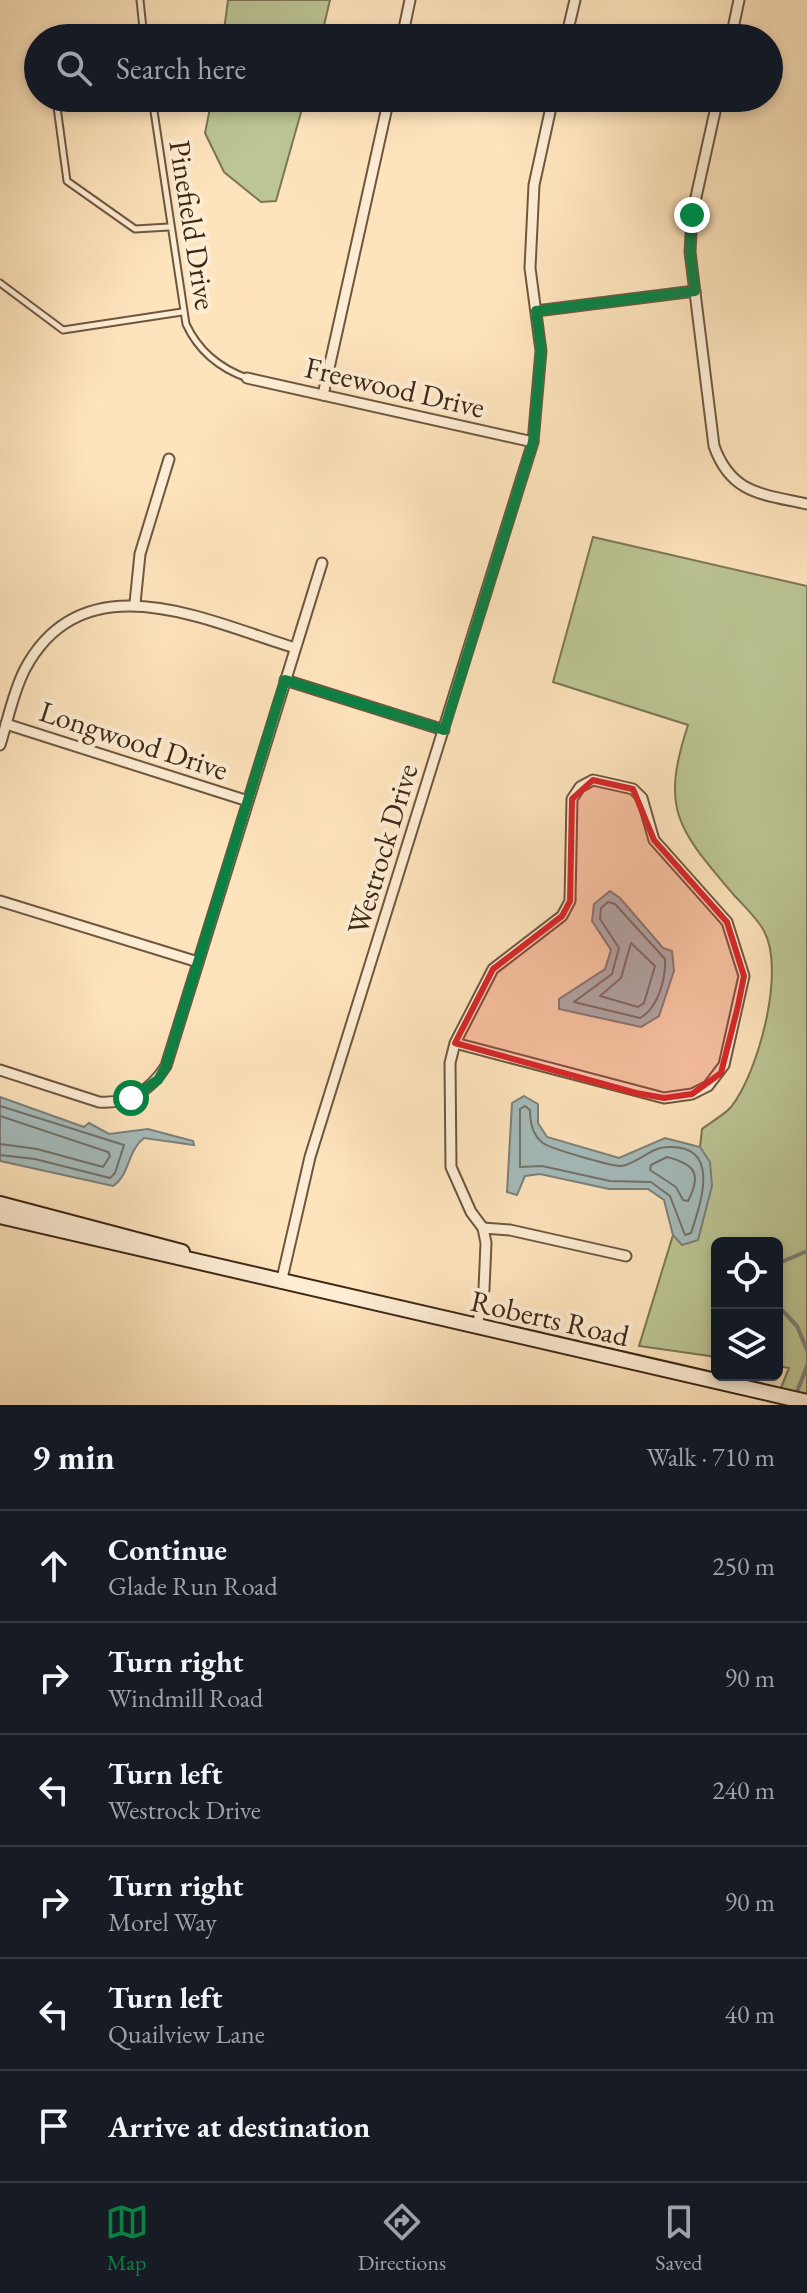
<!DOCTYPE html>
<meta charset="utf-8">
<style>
body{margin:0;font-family:"EB Garamond",serif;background:#242831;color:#f1f3f6}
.controls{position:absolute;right:24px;bottom:24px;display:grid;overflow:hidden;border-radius:12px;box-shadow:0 4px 12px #0003}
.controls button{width:72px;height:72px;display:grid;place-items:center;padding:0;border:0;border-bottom:2px solid #363941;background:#171b24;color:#f1f3f6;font:40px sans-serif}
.stop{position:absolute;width:24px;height:24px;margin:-18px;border:6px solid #0b8043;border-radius:50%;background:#fff}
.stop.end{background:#0b8043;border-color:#fff;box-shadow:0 2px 8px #0008}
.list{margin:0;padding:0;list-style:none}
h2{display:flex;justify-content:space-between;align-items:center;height:104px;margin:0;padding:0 32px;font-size:34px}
h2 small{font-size:26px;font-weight:400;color:#9ea1a6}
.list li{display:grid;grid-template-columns:52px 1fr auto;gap:24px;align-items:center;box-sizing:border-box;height:112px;padding:0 32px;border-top:2px solid #363941}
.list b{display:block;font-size:30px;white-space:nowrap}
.list p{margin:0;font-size:26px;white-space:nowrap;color:#9ea1a6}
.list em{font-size:26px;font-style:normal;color:#9ea1a6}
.icon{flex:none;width:44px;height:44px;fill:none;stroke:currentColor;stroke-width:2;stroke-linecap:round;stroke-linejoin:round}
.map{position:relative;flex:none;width:807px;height:1405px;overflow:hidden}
.search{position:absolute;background:#171b24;box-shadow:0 4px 12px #0003;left:24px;right:24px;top:24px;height:88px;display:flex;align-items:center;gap:20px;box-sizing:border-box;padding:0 28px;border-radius:44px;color:#9ea1a6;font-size:30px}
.sheet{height:776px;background:#171b24}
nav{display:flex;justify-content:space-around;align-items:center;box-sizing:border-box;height:112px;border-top:2px solid #363941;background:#171b24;font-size:22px;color:#9ea1a6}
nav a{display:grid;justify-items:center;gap:4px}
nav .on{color:#0b8043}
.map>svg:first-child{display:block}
.green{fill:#bcc594;stroke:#7d7655;stroke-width:2}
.water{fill:#a5bcbc;stroke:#7c817a;stroke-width:2}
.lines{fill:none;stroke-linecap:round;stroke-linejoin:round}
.shore{stroke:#727269;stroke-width:2}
.stream{stroke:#7c817a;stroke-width:4}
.service-casing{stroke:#6e5740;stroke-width:9}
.minor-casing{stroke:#6e5740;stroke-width:13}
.secondary-casing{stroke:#3e2816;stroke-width:18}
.service{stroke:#feedd4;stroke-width:5}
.minor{stroke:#feedd4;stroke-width:9}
.secondary{stroke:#feedd4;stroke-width:14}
.route{stroke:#0b8043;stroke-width:10}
.marked{fill:#d62828;fill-opacity:0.2;stroke:#d62828;stroke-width:6;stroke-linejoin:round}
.labels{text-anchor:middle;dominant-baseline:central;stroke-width:8;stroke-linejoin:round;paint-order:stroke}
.street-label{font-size:30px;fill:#3e2816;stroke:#feedd4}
</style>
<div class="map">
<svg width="807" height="1405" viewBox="0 0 807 1405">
<rect width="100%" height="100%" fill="#fee4bd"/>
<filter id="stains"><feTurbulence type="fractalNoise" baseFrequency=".0025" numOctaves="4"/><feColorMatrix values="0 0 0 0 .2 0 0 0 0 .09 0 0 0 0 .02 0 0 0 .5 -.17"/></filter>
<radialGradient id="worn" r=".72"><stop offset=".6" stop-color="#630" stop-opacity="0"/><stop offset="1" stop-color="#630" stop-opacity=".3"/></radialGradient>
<g class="green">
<path d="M228,0h102l-9,38h-98z"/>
<path d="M212,98h93l-29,103 -15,1 -37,-30 -19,-39z"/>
<path d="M593,537l214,49v816l-29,-7 11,-27 -12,-2v-123h-60v114l-78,-11 61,-199 2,-18c9,-7 22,-14 29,-22 27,-34 55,-136 33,-176 -7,-13 -21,-26 -31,-37 -55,-65 -73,-84 -45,-169l-135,-43z"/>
</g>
<g class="water">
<path d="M610,891l10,7 43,50 9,3 2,20 -15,45 -18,11 -82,-18v-10l46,-30 6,-19 -19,-29 2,-17z"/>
<path d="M524,1096l14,8v19l9,14 72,21 46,-20 35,9 10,15 2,24 -14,54 -16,5 -9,-10 -9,-35 -16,-11h-39l-69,-15 -15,2 -8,19 -10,-3 5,-89z"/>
<path d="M0,1097l84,30 5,-4 20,11 39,-5 45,12 1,4 -50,-7c-17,13 -14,37 -31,48l-113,-25z"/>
</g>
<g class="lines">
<g class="shore">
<path d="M608,902l7,2 50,55c1,20 -7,49 -25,59l-66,-16 38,-28 7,-26 -19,-29 1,-11z"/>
<path d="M631,943l24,23 -11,37 -6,4 -38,-11 21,-18z"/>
<path d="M0,1106l124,39 -9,28 -5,5 -75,-19 -35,-4"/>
<path d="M525,1106l5,4c0,12 2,25 13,33 8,6 68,23 78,23 16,-2 30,-19 46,-19 55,-3 34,55 24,86l-6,2 -15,-39 -19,-14 -41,-1 -68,-15 -22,1v-58z"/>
<path d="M0,1116l108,36 2,4 -7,11 -66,-18 -37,-5"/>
<path d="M667,1157c28,7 35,17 21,44l-5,-1 -7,-13 -26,-17 1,-5z"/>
</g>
<g class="stream">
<path d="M777,1264l30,-13"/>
<path d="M777,1305l20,21 10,24"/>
<path d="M795,1397l12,-31"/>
</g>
<defs>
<g id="service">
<path d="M140,0l4,38"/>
<path d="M110,38l33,-8"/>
<path d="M64,98l-7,9 10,74 68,48 34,-2"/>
<path d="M152,98l34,226c12,26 33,44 61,54"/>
<path d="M0,283l63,47 119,-18"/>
</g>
<g id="minor">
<path d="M402,38l8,-38"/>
<path d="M566,38l9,-38"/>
<path d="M731,38l8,-38"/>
<path d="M718,98l-26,117 -2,37 24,194c17,48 48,48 93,58"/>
<path d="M536,311l159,-20"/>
<path d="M247,378l286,64"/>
<path d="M323,395l66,-297"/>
<path d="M135,603l5,-49 29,-95"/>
<path d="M285,680l159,50"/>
<path d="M6,724l242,77"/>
<path d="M0,745c8,-25 13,-53 25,-76 59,-110 182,-48 270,-21"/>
<path d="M0,901l198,61"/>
<path d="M455,1043l209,55 28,-4 16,-8 16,-21 20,-89 -17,-54 -73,-82 -12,-42 -9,-9 -40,-9 -13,7 -8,12 -2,102 -8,15 -69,53 -38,74 -5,20 1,104 20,45 12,16 3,15 -2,46 -7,39"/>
<path d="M0,1070l99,32c30,2 51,-11 67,-36l156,-503"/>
<path d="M483,1228l27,2 116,26"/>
<path d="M281,1283l29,-126 223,-715 8,-91 -11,-83 4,-83 19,-87"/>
</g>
<g id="secondary">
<path d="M0,1204l182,48"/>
<path d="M0,1216l807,186"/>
</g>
</defs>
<use href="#service" class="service-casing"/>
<use href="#minor" class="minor-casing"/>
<use href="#secondary" class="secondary-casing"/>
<use href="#service" class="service"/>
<use href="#minor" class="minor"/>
<use href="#secondary" class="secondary"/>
</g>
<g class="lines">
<path class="route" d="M131,1098l27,-18 8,-14 119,-386 159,50 89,-288 8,-91 -5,-40 159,-20 -5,-39 2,-37"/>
</g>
<path class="marked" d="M593,780l40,9 21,51 73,82 17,54 -6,30 -17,67 -29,21 -28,4 -28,-5 -181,-50 38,-74 69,-53 8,-15 2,-102z"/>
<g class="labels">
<g class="street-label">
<text transform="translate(193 225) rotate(81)">Pinefield Drive</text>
<text transform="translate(395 387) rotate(13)">Freewood Drive</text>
<text transform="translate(134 740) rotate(18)">Longwood Drive</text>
<text transform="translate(382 849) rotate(-73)">Westrock Drive</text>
<text transform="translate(550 1318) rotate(13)">Roberts Road</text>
</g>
</g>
<rect width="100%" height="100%" filter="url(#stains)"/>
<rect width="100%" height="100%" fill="url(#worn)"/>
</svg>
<div class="controls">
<button><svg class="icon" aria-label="locate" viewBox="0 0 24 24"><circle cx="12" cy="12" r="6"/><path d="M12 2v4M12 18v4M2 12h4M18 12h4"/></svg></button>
<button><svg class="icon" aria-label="layers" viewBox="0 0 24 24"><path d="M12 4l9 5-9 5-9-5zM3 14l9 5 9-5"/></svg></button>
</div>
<div class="stop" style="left:131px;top:1098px"></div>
<div class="stop end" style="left:692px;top:215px"></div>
<div class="search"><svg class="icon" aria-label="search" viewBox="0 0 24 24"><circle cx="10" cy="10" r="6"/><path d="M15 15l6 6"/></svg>Search here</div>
</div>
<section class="sheet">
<h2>9 min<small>Walk · 710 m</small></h2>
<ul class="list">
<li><svg class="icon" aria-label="ahead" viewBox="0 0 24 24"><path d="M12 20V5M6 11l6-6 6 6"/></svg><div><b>Continue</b><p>Glade Run Road</p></div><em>250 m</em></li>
<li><svg class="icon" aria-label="right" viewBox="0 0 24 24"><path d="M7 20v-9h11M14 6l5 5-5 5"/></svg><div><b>Turn right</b><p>Windmill Road</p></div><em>90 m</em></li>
<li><svg class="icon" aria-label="left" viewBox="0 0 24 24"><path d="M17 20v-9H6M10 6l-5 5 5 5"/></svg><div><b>Turn left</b><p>Westrock Drive</p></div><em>240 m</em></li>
<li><svg class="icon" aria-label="right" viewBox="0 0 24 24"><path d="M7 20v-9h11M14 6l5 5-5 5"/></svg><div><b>Turn right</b><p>Morel Way</p></div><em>90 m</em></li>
<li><svg class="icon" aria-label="left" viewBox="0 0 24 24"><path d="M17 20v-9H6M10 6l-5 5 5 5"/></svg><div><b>Turn left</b><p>Quailview Lane</p></div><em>40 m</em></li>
<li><svg class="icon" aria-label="arrive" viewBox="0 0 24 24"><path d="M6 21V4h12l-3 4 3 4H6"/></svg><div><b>Arrive at destination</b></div></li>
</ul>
</section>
<nav>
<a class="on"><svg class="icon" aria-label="map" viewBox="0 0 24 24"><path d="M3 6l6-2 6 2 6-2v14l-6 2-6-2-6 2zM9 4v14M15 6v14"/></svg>Map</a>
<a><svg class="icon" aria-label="directions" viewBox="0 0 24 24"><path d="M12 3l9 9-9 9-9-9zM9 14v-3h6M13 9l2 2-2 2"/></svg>Directions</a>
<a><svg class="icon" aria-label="saved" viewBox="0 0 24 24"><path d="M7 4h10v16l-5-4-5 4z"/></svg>Saved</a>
</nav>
